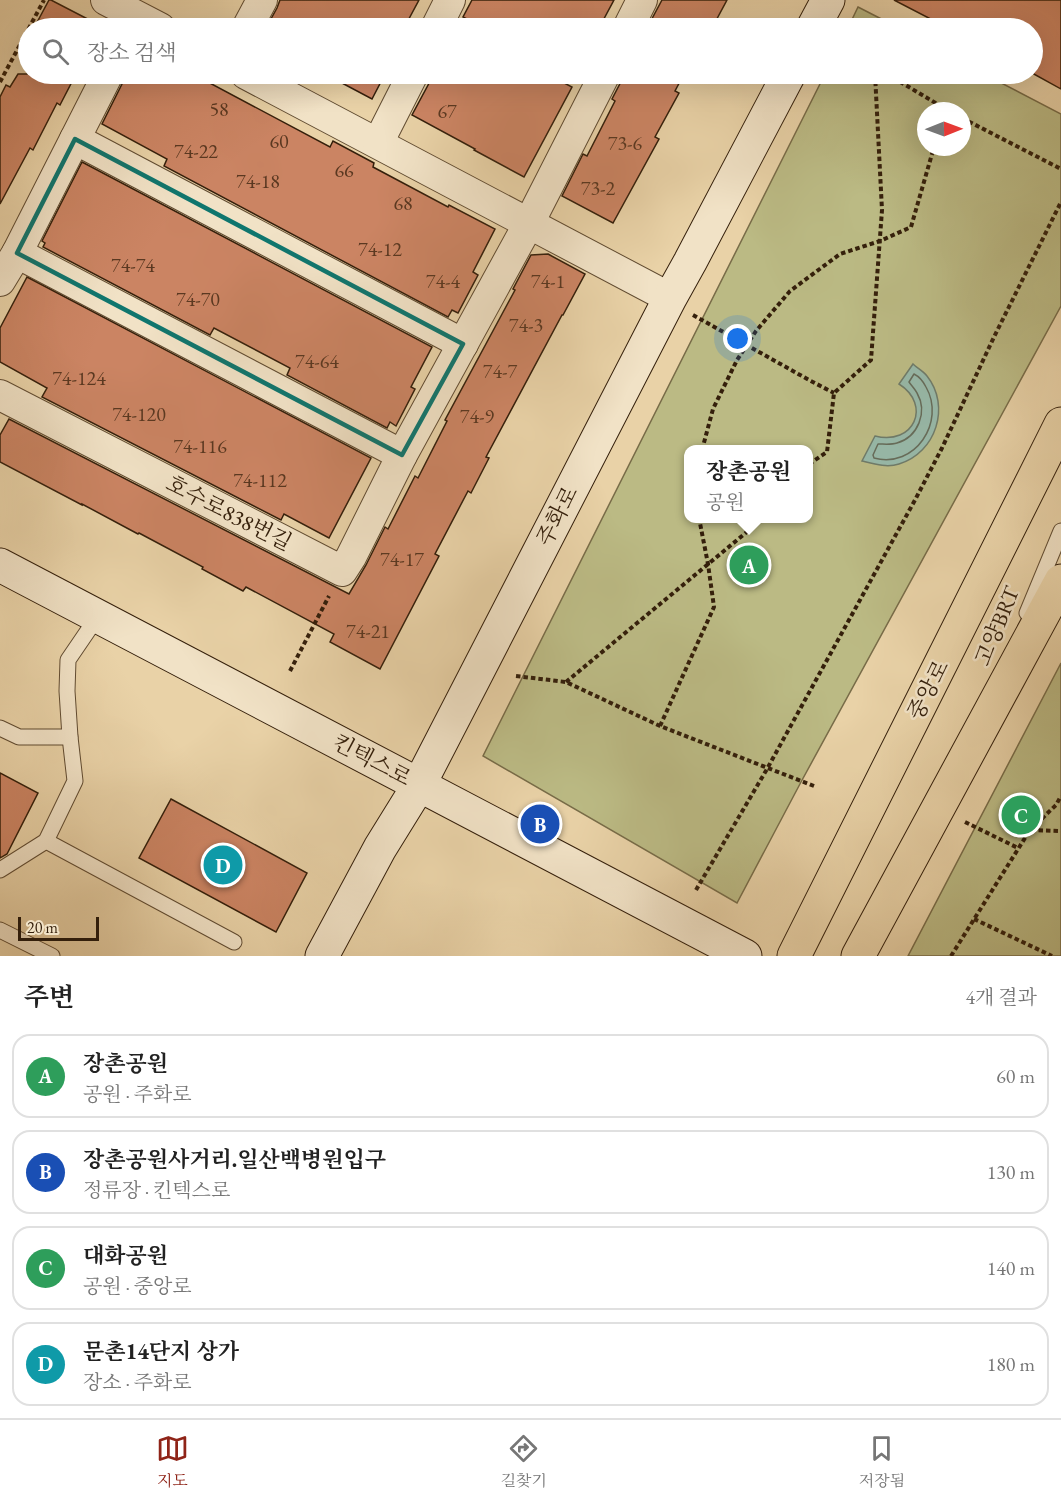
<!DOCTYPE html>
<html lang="ko">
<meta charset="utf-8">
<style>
body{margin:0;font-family:"EB Garamond","Noto Serif KR",serif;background:#f6f6f6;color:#222}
.compass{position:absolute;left:917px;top:102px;width:54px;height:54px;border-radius:50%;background:#fff;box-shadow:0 6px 24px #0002;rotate:89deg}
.scale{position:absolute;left:18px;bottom:15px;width:81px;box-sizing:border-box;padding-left:6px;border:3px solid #341f0b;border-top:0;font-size:16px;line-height:21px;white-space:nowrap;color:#341f0b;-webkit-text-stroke:4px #f1e2c6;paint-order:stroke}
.you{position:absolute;left:738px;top:339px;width:21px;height:21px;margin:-15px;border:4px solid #fff;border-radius:50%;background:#1a73e8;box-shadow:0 0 0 9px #1a73e833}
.badge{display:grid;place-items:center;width:39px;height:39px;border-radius:50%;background:#8f2418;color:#fff;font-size:20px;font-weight:700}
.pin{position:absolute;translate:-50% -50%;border:3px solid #fff;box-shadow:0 2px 6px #0006}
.popup{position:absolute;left:684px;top:445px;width:129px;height:78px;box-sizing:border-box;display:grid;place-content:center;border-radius:12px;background:#fff;filter:drop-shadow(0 2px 4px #0005);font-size:20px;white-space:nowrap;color:#767676}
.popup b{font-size:22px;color:#222}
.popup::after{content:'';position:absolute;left:50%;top:100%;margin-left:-12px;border:12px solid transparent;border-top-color:#fff}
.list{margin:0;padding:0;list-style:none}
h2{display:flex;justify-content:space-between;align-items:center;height:78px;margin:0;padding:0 24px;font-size:26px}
h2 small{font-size:20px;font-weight:400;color:#767676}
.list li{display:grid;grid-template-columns:39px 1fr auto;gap:18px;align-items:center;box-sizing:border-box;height:84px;margin:0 12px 12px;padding:0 12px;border:2px solid #e0e0e0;border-radius:18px}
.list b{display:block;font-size:22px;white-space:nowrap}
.list p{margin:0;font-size:20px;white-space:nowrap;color:#767676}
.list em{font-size:20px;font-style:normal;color:#767676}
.icon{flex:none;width:33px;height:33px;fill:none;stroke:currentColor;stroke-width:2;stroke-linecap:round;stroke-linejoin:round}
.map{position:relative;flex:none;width:1061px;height:956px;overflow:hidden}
.search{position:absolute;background:#fff;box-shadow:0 6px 24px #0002;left:18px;right:18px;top:18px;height:66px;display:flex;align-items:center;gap:15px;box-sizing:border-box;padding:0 21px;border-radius:33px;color:#767676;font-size:22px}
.sheet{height:462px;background:#fff}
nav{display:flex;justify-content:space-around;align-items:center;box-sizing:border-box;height:84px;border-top:2px solid #e0e0e0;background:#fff;font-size:16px;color:#767676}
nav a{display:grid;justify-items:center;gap:3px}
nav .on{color:#8f2418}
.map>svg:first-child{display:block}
.green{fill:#bbba84;stroke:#786c48;stroke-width:1.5;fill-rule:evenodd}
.water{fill:#97b8a8;stroke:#6f7b69;stroke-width:1.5}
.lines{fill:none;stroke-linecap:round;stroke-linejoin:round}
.shore{stroke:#666c5a;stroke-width:1.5}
.building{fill:#cb8463;stroke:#341f0b;stroke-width:1.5}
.lane-casing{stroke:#614c32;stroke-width:17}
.street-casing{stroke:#614c32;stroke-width:32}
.secondary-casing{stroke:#341f0b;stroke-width:35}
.primary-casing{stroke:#341f0b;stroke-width:35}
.path{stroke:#341f0b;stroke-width:4;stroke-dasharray:4.5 3;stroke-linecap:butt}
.lane{stroke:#f1e2c6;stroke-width:15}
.street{stroke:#f1e2c6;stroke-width:30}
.secondary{stroke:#f1e2c6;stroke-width:33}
.primary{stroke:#e9d2a7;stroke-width:33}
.marked{fill:none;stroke:#0f766e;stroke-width:4.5;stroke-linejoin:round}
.labels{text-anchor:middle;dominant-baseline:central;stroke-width:5;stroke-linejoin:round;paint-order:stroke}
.number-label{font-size:20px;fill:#5a3821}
.street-label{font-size:22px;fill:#341f0b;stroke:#f1e2c6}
</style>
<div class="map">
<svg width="1061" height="956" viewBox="0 0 1061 956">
<rect width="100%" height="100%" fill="#e9d2a7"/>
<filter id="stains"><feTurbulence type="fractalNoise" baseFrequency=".00333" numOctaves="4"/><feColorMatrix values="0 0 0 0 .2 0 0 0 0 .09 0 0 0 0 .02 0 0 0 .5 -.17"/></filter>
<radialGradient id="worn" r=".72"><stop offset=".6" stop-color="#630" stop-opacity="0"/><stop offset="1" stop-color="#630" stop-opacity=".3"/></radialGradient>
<g class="green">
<path d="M858,7l41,21h-51z"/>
<path d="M825,74h159l77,40v192l-260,476 -64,121 -254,-147zM926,111h36v36h-36zM689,450h120v68h-120z"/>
<path d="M1061,663v293h-153z"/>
</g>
<path class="water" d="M913,364c4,4 10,7 14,12 24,30 9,77 -28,88 -12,4 -25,0 -37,-3l13,-25c39,10 57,-31 24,-52z"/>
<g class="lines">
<path class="shore" d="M914,374c6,3 9,7 12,13 20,35 -11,82 -52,71l-1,-3 5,-11c6,0 13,1 19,-1 21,-6 31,-31 20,-50 -2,-4 -6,-8 -8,-11z"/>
</g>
<g class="building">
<path d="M49,0h2l54,28h-71z"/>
<path d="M280,0h139l-15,28h-138l11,-20z"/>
<path d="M472,0h142l-15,28h-115l-21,-11z"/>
<path d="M662,0h65l-15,28h-65z"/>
<path d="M894,0h167v89l-29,-16v-45h-84z"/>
<path d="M18,74h58l-16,31 -3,-2 -24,47 -3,-2 -30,56v-107l6,-12 4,2z"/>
<path d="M125,74h68l137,73 3,-6 41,22 -1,4 75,40 1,-2 46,24 -22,43 5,3 -20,38 -6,-3 -4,7 -284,-151 3,-7 -65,-35 21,-42z"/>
<path d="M325,74h60l-13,25z"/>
<path d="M434,74h113l25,13 -48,90 -50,-27 1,-1 -63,-34z"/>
<path d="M625,74h59l-9,17 4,2 -24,44 4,2 -46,84 -51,-27 21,-42 4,2 28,-55 -3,-2z"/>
<path d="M82,162l350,185 -21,40 4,2 -19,37 -6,-4 -3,6 -100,-53 3,-7 -76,-40 -4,7 -167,-88 2,-4 -3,-2z"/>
<path d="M548,254l37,20 -22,41h-1l-76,142 3,1 -18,35 -3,-2 -33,63 4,2 -59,113 -50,-27 4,-8 -88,-47 -3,4 -41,-22 1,-2 -64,-34 -1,1 -56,-30v1l-82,-43v-27l9,-16 340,175 17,-29 19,-38 3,2 27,-53 3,2 29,-57 -2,-1 70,-130 -2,-1 18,-34z"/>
<path d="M27,277l344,181 -42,80 -45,-24 -3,6 -239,-123 5,-9 -47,-26v-34z"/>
<path d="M0,773l38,20 -31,61 -7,4z"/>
<path d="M171,799l136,74 -31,59 -137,-74z"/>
</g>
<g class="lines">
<defs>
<g id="lane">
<path d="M1027,613l34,-82"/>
<path d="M0,728l19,9h51"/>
<path d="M46,841l188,101"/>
<path d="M0,870l46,-29 29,-60 -5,-44 -3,-46 1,-31 30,-44"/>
<path d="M0,930l52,26"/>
</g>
<g id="street">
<path d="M106,0l54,28"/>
<path d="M247,28l15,-28"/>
<path d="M436,28l14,-28"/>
<path d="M628,28l14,-28"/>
<path d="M246,74l424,224"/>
<path d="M75,139l388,205"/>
<path d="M378,143l35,-69"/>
<path d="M17,253l385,202"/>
<path d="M0,281l17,-28 91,-179"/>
<path d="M0,395l342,176 9,-14 51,-102 127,-232 76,-149"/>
</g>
<g id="secondary">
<path d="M813,28l15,-28"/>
<path d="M0,565l745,391"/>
<path d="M322,956l58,-108 39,-63 251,-487 20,-36 99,-188"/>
</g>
<g id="primary">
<path d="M794,956l267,-532"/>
<path d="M858,956l203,-375"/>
</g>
</defs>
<use href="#lane" class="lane-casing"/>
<use href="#street" class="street-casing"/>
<use href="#secondary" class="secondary-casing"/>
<use href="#primary" class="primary-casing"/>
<g class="path">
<path d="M887,74l62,37"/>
<path d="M0,82l44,-82"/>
<path d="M962,118l99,51"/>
<path d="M693,315l116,65 25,13"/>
<path d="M702,450l11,-41 24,-49 19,-29 34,-40 50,-37 40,-13 31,-14 23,-80"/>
<path d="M809,464l18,-12 7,-59 37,-33 11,-150 -7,-136"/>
<path d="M290,671l39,-75"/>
<path d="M516,676l50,6 94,44 154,60"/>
<path d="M566,682l182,-151 12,-13"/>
<path d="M660,726l54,-119 -6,-43 -9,-46"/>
<path d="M965,822l53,26"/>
<path d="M1031,830l30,1"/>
<path d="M696,890l71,-121 148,-269 27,-52 52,-111 67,-135"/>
<path d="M974,919l78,37"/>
<path d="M951,956l79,-126 26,-25 5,-9"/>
</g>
<use href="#lane" class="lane"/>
<use href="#street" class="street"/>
<use href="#secondary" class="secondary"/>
<use href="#primary" class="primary"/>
</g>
<path class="marked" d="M75,139l388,205 -61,111 -385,-202z"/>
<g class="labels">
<g class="number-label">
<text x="219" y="109">58</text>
<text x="447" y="111">67</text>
<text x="279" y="141">60</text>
<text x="625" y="143">73-6</text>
<text x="196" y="151">74-22</text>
<text x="344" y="170">66</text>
<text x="258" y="181">74-18</text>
<text x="598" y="188">73-2</text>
<text x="403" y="203">68</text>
<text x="380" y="249">74-12</text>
<text x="133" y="265">74-74</text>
<text x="443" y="281">74-4</text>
<text x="548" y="281">74-1</text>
<text x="198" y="299">74-70</text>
<text x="526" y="325">74-3</text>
<text x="317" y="361">74-64</text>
<text x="500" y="371">74-7</text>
<text x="79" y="378">74-124</text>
<text x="139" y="414">74-120</text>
<text x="477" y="416">74-9</text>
<text x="200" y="446">74-116</text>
<text x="260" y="480">74-112</text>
<text x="402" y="559">74-17</text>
<text x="368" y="631">74-21</text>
</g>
<g class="street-label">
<text transform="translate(229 513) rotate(27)">호수로838번길</text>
<text transform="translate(557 516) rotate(-63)">주화로</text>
<text transform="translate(997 626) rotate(-68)">고양BRT</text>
<text transform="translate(928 690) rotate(-63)">중앙로</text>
<text transform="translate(372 760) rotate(28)">킨텍스로</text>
</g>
</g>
<rect width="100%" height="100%" filter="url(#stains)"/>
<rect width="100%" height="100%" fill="url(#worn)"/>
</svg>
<svg class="compass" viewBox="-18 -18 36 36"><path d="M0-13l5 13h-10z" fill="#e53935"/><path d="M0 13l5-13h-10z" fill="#767676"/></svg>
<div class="scale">20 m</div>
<div class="you"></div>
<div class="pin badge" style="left:749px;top:565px;background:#2e9e5b">A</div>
<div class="popup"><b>장촌공원</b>공원</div>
<div class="pin badge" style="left:540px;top:824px;background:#1a4fb4">B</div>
<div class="pin badge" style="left:1021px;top:815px;background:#2e9e5b">C</div>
<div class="pin badge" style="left:223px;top:865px;background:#0f9aa8">D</div>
<div class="search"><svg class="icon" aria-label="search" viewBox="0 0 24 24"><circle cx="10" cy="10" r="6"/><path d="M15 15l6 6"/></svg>장소 검색</div>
</div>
<section class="sheet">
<h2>주변<small>4개 결과</small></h2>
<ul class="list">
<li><span class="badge" style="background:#2e9e5b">A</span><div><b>장촌공원</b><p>공원 · 주화로</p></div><em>60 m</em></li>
<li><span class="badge" style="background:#1a4fb4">B</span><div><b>장촌공원사거리.일산백병원입구</b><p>정류장 · 킨텍스로</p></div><em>130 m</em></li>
<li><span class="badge" style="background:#2e9e5b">C</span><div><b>대화공원</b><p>공원 · 중앙로</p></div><em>140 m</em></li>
<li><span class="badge" style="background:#0f9aa8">D</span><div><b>문촌14단지 상가</b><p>장소 · 주화로</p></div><em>180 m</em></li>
</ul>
</section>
<nav>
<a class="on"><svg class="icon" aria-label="map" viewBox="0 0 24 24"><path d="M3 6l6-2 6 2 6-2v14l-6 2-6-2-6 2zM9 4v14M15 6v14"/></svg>지도</a>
<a><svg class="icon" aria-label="directions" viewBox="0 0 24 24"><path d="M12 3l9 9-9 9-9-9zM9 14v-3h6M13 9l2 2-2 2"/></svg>길찾기</a>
<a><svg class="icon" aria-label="saved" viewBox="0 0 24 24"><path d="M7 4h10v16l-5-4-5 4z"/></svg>저장됨</a>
</nav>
